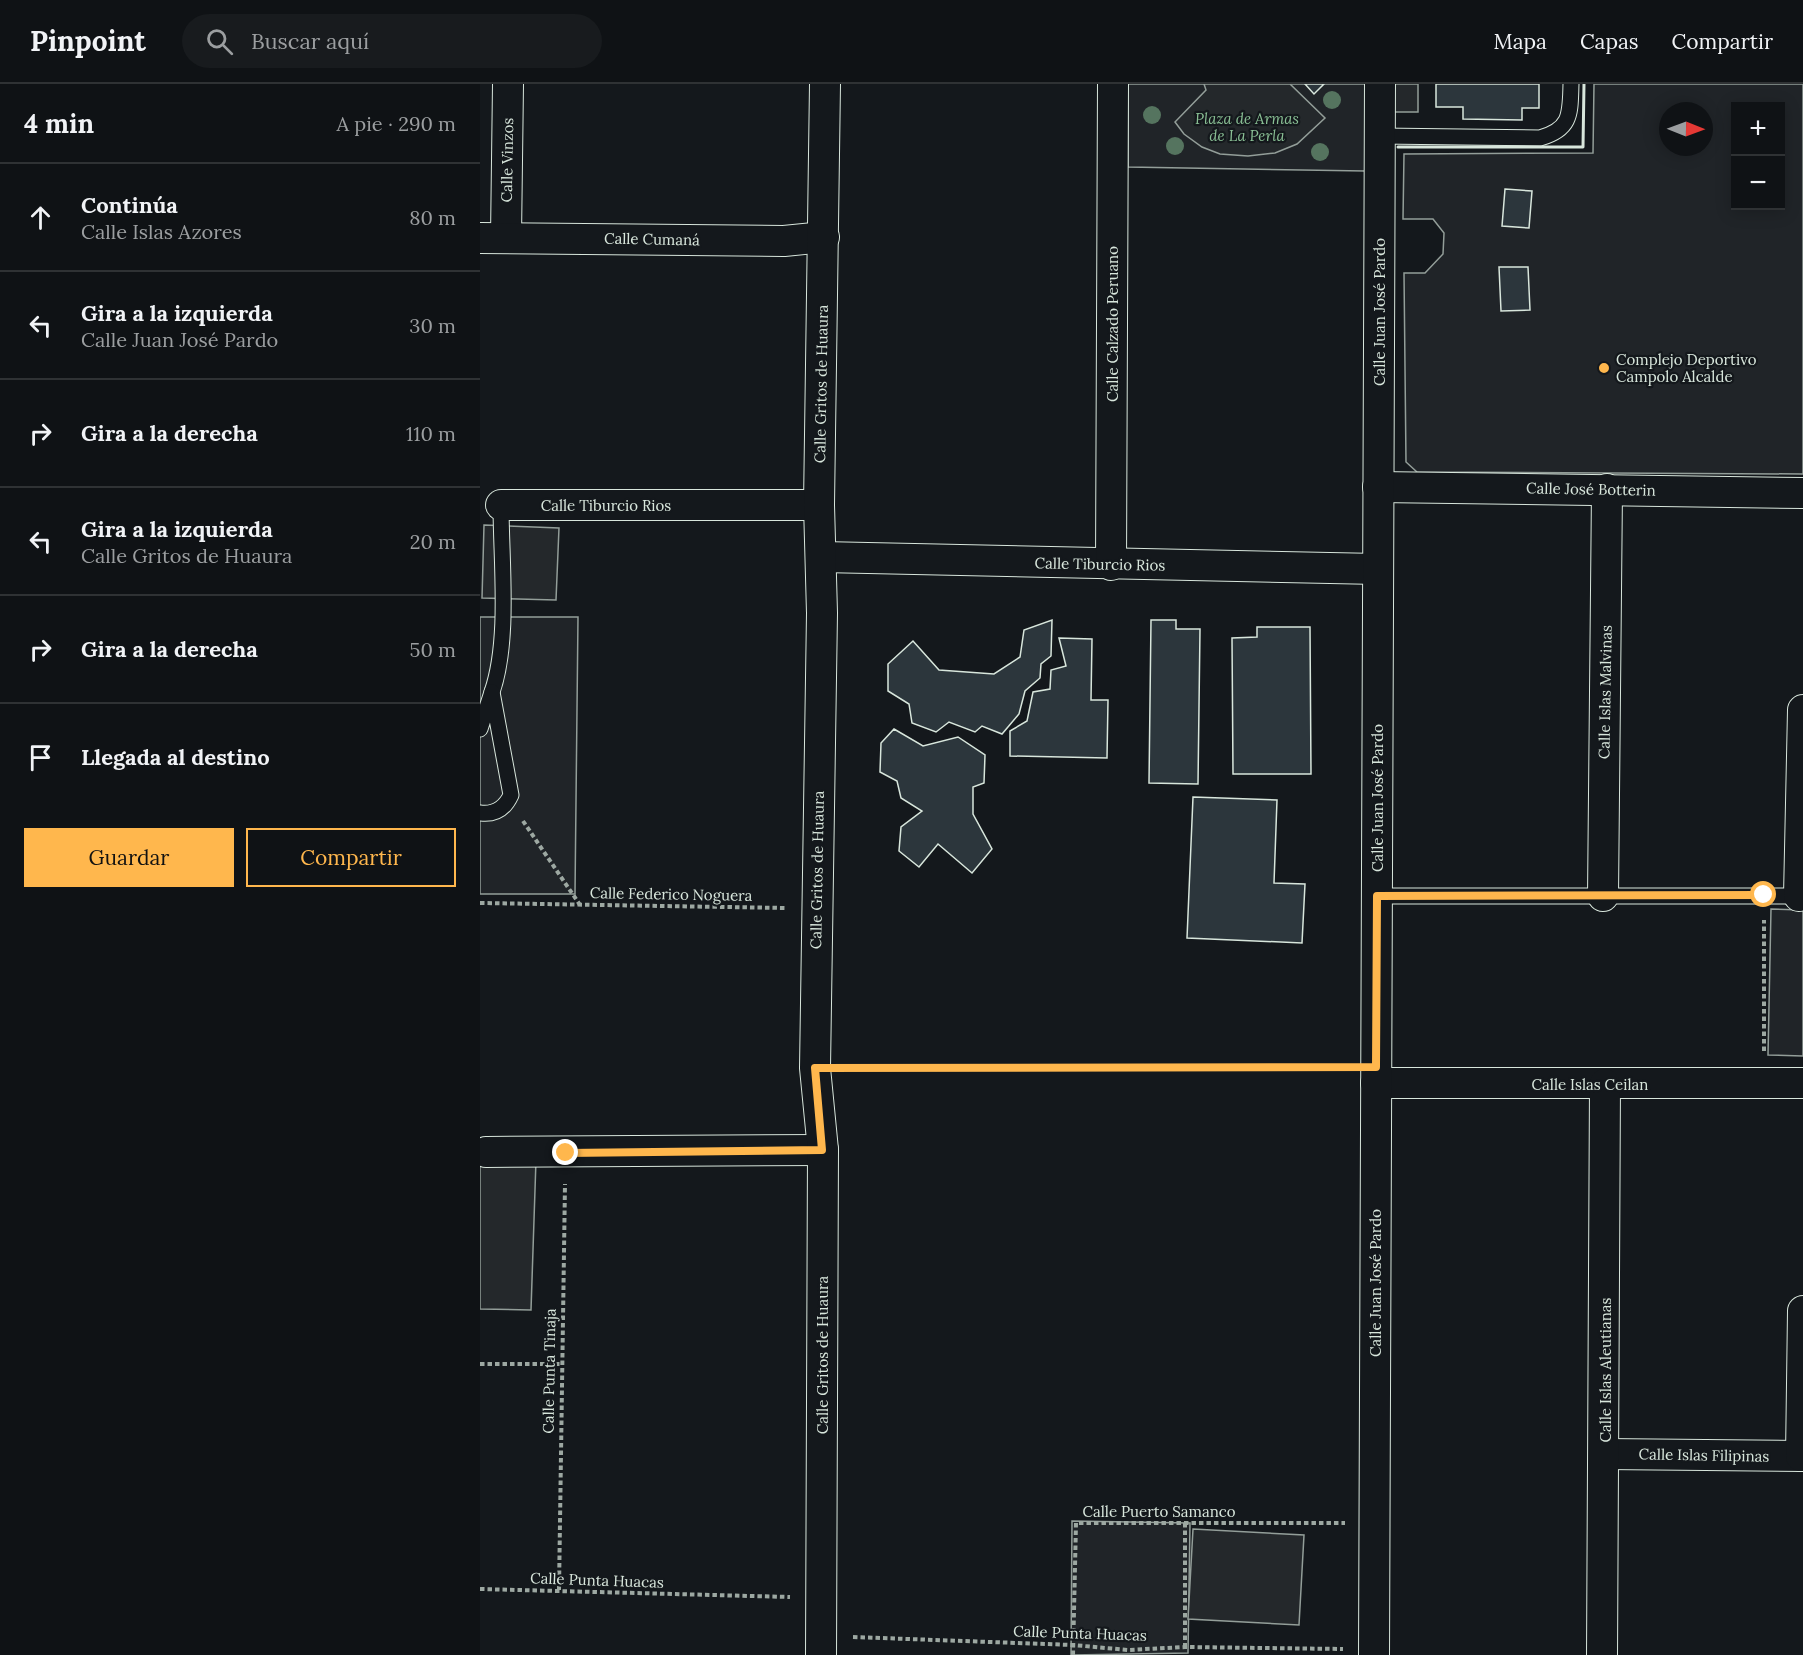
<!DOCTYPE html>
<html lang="es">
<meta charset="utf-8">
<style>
body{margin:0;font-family:Lora,serif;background:#181b1e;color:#f1f3f6}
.controls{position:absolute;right:18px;top:18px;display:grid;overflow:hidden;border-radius:0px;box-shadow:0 3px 15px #0003}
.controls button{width:54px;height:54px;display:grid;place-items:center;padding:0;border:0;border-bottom:2px solid #2f3234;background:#0f1215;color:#f1f3f6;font:30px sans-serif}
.compass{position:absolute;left:1179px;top:18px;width:54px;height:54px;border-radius:50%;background:#0f1215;box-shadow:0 3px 15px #0003;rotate:91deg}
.stop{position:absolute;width:18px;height:18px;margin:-14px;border:4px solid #ffb74d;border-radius:50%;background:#fff}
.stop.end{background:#ffb74d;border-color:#fff;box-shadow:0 2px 6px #0008}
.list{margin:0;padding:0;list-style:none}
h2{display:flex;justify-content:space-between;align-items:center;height:78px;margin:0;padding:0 24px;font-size:26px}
h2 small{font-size:20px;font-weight:400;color:#9b9ea0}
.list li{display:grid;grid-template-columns:39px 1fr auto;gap:18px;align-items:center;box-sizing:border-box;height:108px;padding:0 24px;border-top:2px solid #2f3234}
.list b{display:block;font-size:22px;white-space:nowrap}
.list p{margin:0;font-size:20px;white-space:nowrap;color:#9b9ea0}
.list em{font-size:20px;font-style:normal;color:#9b9ea0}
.actions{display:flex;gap:12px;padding:18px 24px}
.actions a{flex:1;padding:14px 0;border:2px solid #ffb74d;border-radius:0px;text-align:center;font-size:21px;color:#ffb74d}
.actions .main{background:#ffb74d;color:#111}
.icon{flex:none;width:33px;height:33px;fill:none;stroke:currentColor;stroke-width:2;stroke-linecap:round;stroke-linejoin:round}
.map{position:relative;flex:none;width:1323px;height:1571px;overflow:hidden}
header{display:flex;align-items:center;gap:36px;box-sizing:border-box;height:84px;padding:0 30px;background:#0f1215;border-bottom:2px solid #2f3234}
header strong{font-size:28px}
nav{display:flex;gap:33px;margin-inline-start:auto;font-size:21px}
.search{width:420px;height:54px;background:#181b1e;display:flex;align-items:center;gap:15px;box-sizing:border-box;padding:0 21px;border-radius:33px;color:#9b9ea0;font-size:22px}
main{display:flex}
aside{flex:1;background:#0f1215}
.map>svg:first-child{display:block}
.green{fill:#202428;stroke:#939e99;stroke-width:1.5;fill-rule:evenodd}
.parking{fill:#24282b;stroke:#939e99;stroke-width:1.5}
.building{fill:#2c363c;stroke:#d8e6dc;stroke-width:1.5}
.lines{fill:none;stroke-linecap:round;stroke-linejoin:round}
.service-casing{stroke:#d8e6dc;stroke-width:17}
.minor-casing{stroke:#d8e6dc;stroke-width:32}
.path{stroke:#9da8a2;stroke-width:4;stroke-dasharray:4.5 3;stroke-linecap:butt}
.service{stroke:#14181c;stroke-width:15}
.minor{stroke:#14181c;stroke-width:30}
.wall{stroke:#d8e6dc;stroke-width:3}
.tree{fill:#55745f}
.route{stroke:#ffb74d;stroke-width:8}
.poi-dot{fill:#ffb74d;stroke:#14181c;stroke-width:2}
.labels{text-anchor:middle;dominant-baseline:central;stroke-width:4.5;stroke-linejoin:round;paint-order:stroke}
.park-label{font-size:15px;font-style:italic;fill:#8ac095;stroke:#14181c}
.street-label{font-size:15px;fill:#d8e6dc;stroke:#14181c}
.poi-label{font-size:15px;fill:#d8e6dc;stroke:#14181c;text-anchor:start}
</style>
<header>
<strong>Pinpoint</strong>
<div class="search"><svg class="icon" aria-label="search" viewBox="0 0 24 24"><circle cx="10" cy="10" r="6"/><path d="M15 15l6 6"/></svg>Buscar aquí</div>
<nav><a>Mapa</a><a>Capas</a><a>Compartir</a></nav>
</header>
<main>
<aside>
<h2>4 min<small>A pie · 290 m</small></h2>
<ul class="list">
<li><svg class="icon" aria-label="ahead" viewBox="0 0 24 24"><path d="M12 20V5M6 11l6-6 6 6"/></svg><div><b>Continúa</b><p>Calle Islas Azores</p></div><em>80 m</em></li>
<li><svg class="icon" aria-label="left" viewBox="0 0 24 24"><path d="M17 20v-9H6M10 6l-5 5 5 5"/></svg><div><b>Gira a la izquierda</b><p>Calle Juan José Pardo</p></div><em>30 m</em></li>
<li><svg class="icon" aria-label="right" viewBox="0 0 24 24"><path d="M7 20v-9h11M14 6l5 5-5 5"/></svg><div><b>Gira a la derecha</b></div><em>110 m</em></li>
<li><svg class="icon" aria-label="left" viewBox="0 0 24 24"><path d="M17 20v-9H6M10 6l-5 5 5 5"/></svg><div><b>Gira a la izquierda</b><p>Calle Gritos de Huaura</p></div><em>20 m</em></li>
<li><svg class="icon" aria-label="right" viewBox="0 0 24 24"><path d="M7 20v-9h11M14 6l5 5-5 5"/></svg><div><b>Gira a la derecha</b></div><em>50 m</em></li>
<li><svg class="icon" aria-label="arrive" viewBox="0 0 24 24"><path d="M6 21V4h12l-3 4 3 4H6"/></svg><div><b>Llegada al destino</b></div></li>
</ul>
<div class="actions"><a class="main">Guardar</a><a>Compartir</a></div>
</aside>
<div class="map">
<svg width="1323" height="1571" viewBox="0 0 1323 1571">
<rect width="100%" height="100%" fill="#14181c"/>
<g class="green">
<path d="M648,0h237v87l-237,-4z"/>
<path d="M1114,0h209v390l-386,-2 -11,-10 -2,-189h21l18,-19 1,-21 -11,-14h-30l1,-65 189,-1zM1256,22h44v100h-44zM1188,27h36v36h-36z"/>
<path d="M0,533h98l-3,277h-95z"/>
<path d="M1291,825l32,1v146l-35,-1z"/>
<path d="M592,1437l118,2 -2,130 -117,2z"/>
</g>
<g class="parking">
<path d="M724,0h86l35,34 -28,26 -22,9 -27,3 -28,-2 -18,-7 -18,-13 -9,-12 31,-32z"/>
<rect x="914" y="0" width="24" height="28"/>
<path d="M4,441l75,3 -3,72 -74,-2z"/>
<path d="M0,1075l56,1 -5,150 -51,-1z"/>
<path d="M713,1445l111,6 -5,90 -111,-6z"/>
</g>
<g class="building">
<path d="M825,0h19l-10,10z"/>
<path d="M956,0h103v24h-17v12l-59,-1v-12h-27z"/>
<path d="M1025,105l27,2 -3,37 -27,-2z"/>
<path d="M1019,183h29l2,43 -29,1z"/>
<path d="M572,536l-1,36 -10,8 -1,14 -15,13 -6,23 -17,20 -20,-8 -7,6 -26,-10 -13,10 -24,-9 -3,-19 -21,-13v-27l25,-23 26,29 55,4 26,-17 4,-27z"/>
<path d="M671,536h25v9h24l-2,155 -49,-1z"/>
<path d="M777,543h53l1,147h-78l-1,-136 25,-1z"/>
<path d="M579,554l33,1 -1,61h17l-1,58 -97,-2v-25l17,-10 6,-29 17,-3 1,-19 15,-4z"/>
<path d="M414,645l29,17 35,-9 27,18 -1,28 -11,4v27l19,35 -20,24 -34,-29 -19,23 -20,-16 2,-24 21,-16 -21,-13 -4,-17 -17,-9 1,-29z"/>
<path d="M713,713l84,3 -3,83 31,1 -3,59 -115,-5z"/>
</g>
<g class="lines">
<defs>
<g id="service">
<path d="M900,52l160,2c32,-9 30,-25 31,-54"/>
<path d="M12,608c18,-52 9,-131 9,-187"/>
<path d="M0,645l12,-37 19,103c-6,13 -16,20 -31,18"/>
<path d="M897,812h426"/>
</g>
<g id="minor">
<path d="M26,153l2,-153"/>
<path d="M0,154l304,3 40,-4"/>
<path d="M898,403l425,6"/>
<path d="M21,421h318"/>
<path d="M342,473l556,12"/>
<path d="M631,481l2,-481"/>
<path d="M1123,812l4,-407"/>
<path d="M1319,812l4,-186"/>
<path d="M896,999h427"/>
<path d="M6,1068l337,-2"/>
<path d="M1125,1370l198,2"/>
<path d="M1321,1372l2,-145"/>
<path d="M341,1571l2,-505 -8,-82 7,-455 -3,-108 6,-421"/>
<path d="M894,1571l6,-1571"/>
<path d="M1122,1571l3,-571"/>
</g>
</defs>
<use href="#service" class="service-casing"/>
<use href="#minor" class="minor-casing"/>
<g class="path">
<path d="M43,737l57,84"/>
<path d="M0,819l306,5"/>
<path d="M1284,967v-131"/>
<path d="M366,984l499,-1"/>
<path d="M0,1280h80"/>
<path d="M705,1439v124"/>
<path d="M0,1505l310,8"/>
<path d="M79,1506l6,-406"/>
<path d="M373,1553l220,8 55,5 57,-3 158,2"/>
<path d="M593,1571l3,-132h269"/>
</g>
<use href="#service" class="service"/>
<use href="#minor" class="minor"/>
<path class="wall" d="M918,63h185l1,-63"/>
</g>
<g class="tree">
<circle cx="852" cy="16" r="9"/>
<circle cx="672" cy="31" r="9"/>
<circle cx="695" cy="62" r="9"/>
<circle cx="840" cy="68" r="9"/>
</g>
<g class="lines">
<path class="route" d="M86,1069l256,-3 -7,-82 561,-1 1,-171 387,-1"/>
</g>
<circle class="poi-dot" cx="1124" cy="284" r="6"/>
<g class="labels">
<g class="park-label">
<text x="767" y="34">Plaza de Armas<tspan x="767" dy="17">de La Perla</tspan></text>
</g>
<g class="street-label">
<text transform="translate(27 76) rotate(-89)">Calle Vinzos</text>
<text transform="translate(172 155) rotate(1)">Calle Cumaná</text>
<text transform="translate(899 228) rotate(-90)">Calle Juan José Pardo</text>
<text transform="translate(632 240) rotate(-90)">Calle Calzado Peruano</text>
<text transform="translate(341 300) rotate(-89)">Calle Gritos de Huaura</text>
<text transform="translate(1111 405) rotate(1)">Calle José Botterin</text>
<text x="126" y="421">Calle Tiburcio Rios</text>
<text transform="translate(620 480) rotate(1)">Calle Tiburcio Rios</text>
<text transform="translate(1125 608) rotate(-89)">Calle Islas Malvinas</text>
<text transform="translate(897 714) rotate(-90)">Calle Juan José Pardo</text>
<text transform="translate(337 786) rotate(-89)">Calle Gritos de Huaura</text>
<text transform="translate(191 810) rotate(1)">Calle Federico Noguera</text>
<text x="1110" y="1000">Calle Islas Ceilan</text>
<text transform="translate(895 1199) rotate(-90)">Calle Juan José Pardo</text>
<text transform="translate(342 1271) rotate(-90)">Calle Gritos de Huaura</text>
<text transform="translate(1125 1286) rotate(-90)">Calle Islas Aleutianas</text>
<text transform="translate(69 1287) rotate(-89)">Calle Punta Tinaja</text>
<text transform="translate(1224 1371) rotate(1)">Calle Islas Filipinas</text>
<text x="679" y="1427">Calle Puerto Samanco</text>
<text transform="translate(117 1496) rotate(2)">Calle Punta Huacas</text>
<text transform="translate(600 1549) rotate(2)">Calle Punta Huacas</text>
</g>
<g class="poi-label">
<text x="1136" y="275">Complejo Deportivo<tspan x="1136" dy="17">Campolo Alcalde</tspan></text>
</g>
</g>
</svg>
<div class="controls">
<button>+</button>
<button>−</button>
</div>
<svg class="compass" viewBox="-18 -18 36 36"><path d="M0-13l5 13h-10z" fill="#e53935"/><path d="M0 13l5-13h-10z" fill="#9b9ea0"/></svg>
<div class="stop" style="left:1284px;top:811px"></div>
<div class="stop end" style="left:86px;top:1069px"></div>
</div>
</main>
